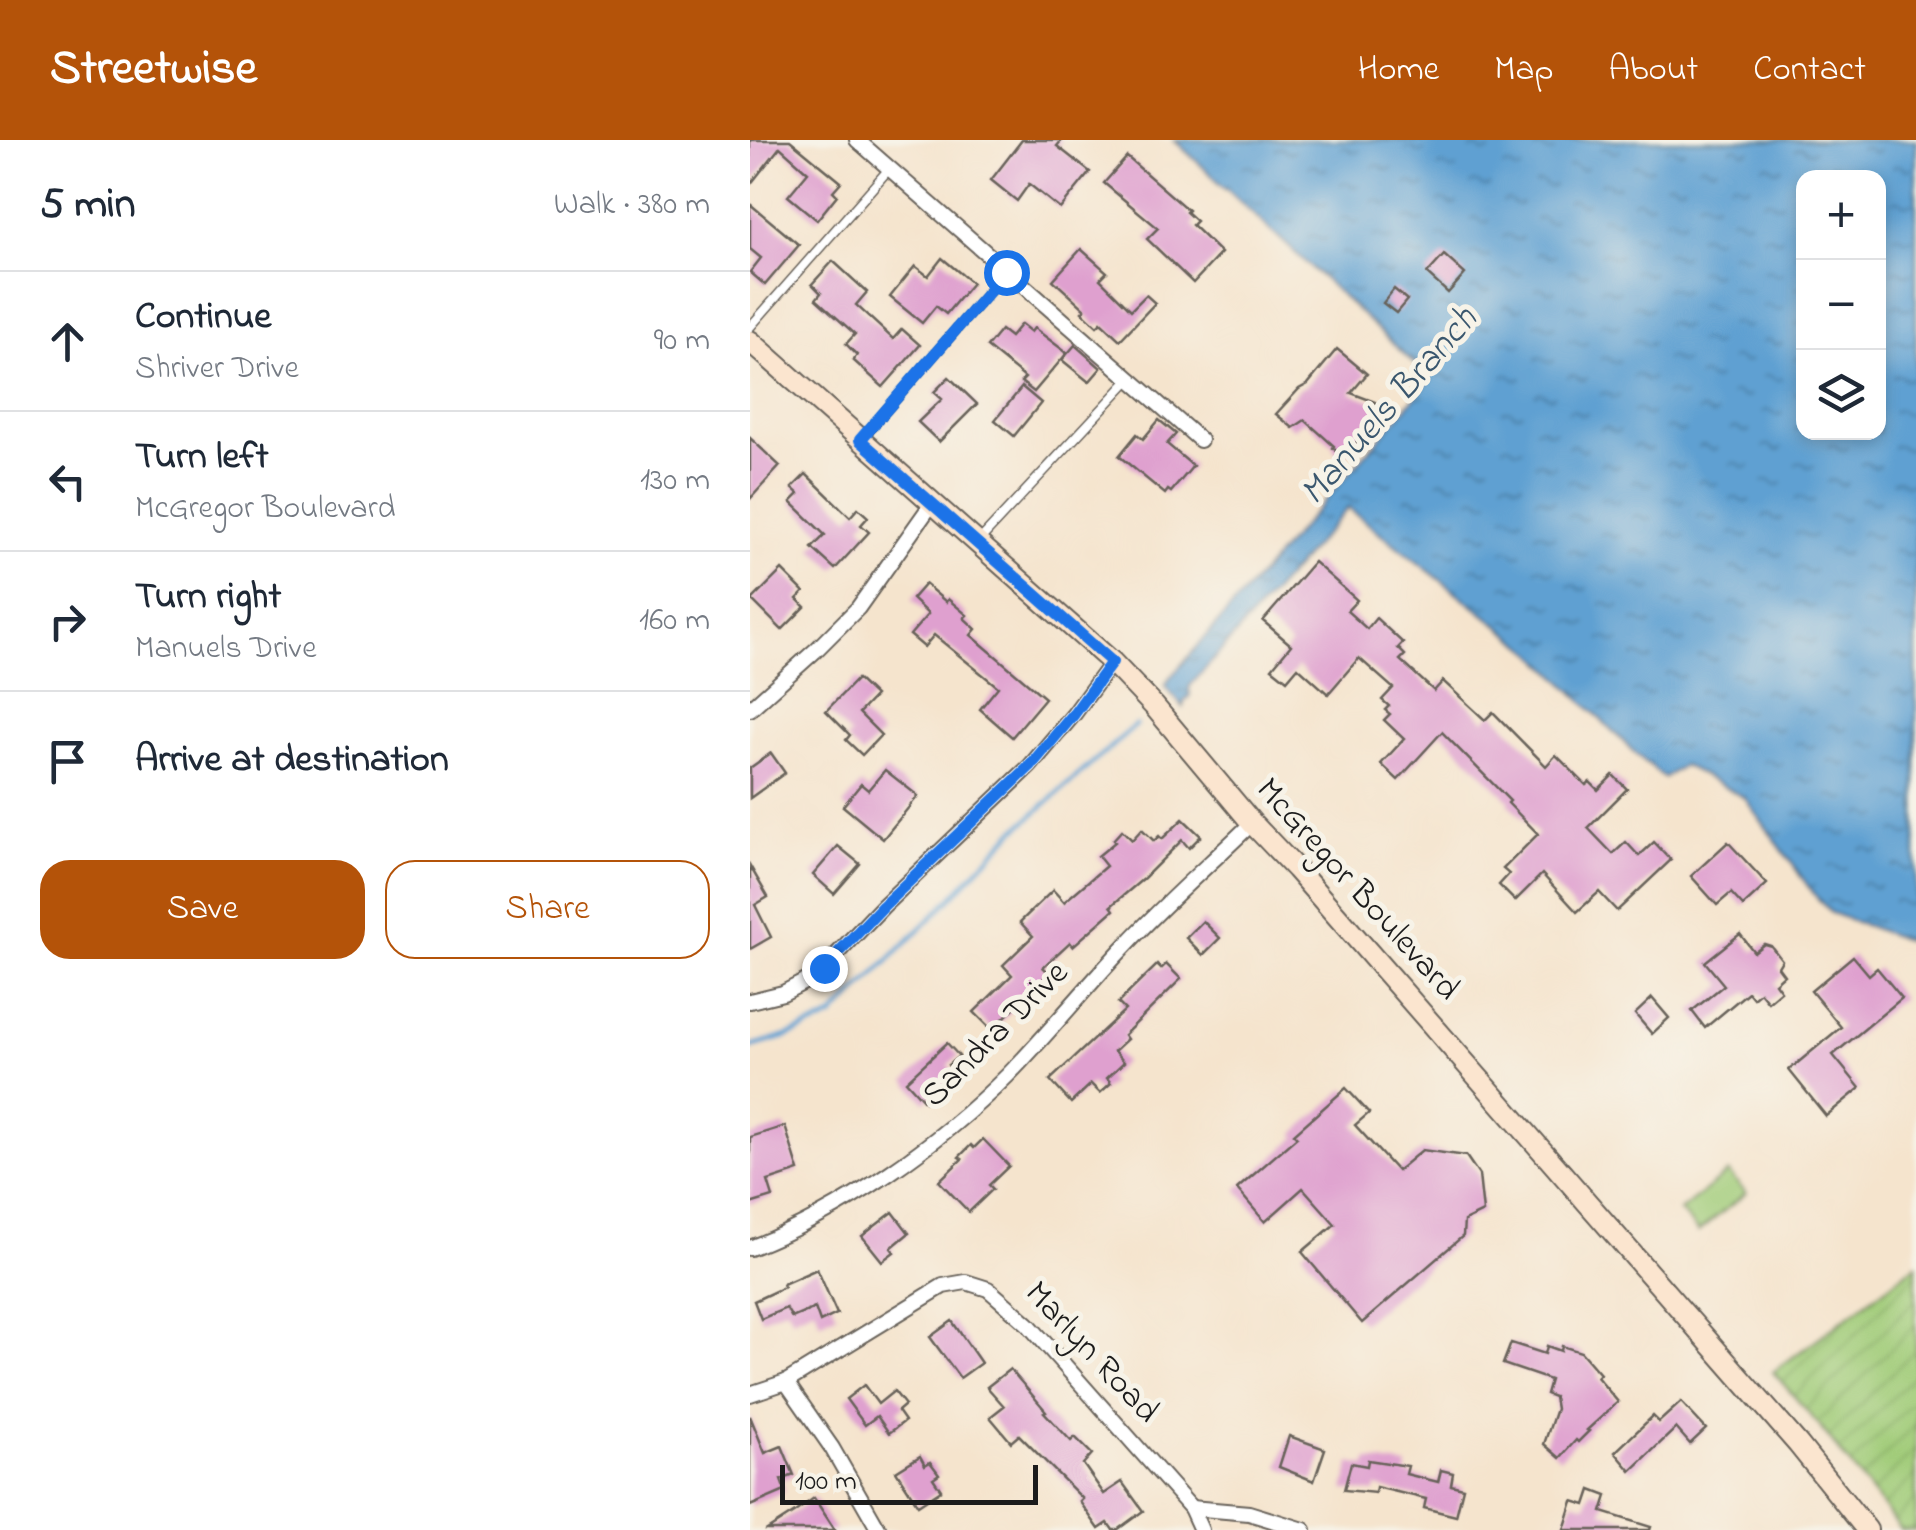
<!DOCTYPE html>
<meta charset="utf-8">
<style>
body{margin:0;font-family:"Indie Flower",sans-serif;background:#f6f6f7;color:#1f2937}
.controls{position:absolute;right:30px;top:30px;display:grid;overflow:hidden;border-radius:20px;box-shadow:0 5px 15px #0003}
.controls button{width:90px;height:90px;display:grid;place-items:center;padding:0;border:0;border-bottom:2px solid #e0e1e3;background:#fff;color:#1f2937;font:50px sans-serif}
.scale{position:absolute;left:30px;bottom:25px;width:258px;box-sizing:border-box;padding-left:10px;border:5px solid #1c1c1c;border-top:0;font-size:28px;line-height:35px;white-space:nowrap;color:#1c1c1c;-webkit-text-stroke:8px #f7f3e8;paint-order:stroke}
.stop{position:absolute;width:30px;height:30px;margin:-22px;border:8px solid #1a73e8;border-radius:50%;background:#fff}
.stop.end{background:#1a73e8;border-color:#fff;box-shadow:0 2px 10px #0008}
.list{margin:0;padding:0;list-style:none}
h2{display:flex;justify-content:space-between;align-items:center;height:130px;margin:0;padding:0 40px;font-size:42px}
h2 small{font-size:32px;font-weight:400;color:#747a83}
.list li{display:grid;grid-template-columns:65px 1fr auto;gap:30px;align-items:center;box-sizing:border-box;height:140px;padding:0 40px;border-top:2px solid #e0e1e3}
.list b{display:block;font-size:38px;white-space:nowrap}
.list p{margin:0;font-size:32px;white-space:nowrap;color:#747a83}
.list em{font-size:32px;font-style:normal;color:#747a83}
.actions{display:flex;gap:20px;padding:30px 40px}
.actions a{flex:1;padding:22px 0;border:2px solid #b45309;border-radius:30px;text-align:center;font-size:35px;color:#b45309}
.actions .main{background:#b45309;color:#fff}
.icon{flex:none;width:55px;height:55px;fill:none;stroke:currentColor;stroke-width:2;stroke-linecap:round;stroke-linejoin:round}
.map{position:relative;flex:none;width:1166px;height:1390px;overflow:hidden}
header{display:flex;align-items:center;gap:60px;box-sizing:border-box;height:140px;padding:0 50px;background:#b45309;color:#fff}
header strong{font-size:48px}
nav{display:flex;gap:55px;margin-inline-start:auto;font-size:35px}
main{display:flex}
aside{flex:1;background:#fff}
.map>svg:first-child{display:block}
.garden{fill:url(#garden-furrows);stroke:#5e744a;stroke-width:2.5}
.pitch{fill:#a1cc79;stroke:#5e744a;stroke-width:2.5}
.water{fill:url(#water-ripples);stroke:#3e5e77;stroke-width:2.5;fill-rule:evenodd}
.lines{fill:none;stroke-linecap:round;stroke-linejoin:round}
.stream{stroke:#5fa0d2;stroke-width:5}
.building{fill:#dfa0cf}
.service-casing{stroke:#68625a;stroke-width:11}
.minor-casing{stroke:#68625a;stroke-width:18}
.secondary-casing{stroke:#68625a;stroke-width:24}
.service{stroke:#fff;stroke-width:8}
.minor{stroke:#fff;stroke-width:14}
.secondary{stroke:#fbe5cf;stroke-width:20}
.route{stroke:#1a73e8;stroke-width:12}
.labels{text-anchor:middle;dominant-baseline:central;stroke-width:10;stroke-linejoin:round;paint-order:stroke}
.street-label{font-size:35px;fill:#1c1c1c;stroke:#f7f3e8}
.water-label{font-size:38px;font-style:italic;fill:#3a576e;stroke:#f7f3e8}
</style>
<header>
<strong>Streetwise</strong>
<nav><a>Home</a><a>Map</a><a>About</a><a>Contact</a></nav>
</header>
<main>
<aside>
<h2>5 min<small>Walk · 380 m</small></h2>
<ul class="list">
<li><svg class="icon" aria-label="ahead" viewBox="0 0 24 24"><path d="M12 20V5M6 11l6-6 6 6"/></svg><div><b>Continue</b><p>Shriver Drive</p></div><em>90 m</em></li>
<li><svg class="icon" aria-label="left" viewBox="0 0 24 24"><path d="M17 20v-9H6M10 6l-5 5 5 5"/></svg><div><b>Turn left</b><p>McGregor Boulevard</p></div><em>130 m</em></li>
<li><svg class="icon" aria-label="right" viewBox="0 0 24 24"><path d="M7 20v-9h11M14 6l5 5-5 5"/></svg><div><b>Turn right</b><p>Manuels Drive</p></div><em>160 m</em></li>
<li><svg class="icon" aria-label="arrive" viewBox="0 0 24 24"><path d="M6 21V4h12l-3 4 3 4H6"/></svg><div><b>Arrive at destination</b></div></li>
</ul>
<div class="actions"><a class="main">Save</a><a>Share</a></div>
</aside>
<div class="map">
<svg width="1166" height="1390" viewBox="0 0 1166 1390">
<defs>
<pattern id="garden-furrows" width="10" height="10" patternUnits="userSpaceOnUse" patternTransform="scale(2.5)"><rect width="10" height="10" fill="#a1cc79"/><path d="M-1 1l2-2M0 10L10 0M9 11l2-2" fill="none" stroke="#8aaf68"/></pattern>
<pattern id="water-ripples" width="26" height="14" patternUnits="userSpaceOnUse" patternTransform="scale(2.5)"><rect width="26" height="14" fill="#5fa0d2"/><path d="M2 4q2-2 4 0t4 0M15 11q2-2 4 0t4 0" fill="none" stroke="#4e82aa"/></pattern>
</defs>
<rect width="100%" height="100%" fill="#f7f3e8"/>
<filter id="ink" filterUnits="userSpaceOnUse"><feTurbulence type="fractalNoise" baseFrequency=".01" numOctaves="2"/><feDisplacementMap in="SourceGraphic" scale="20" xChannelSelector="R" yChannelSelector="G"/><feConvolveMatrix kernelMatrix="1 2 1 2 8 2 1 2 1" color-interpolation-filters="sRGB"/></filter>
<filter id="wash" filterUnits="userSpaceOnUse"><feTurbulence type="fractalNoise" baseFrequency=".0048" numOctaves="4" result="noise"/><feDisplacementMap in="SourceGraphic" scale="40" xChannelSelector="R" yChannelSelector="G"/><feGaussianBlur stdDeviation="2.25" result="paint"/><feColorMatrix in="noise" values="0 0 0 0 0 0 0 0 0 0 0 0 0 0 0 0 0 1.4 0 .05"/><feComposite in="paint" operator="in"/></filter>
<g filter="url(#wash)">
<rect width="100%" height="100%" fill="#f5e4cd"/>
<path class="garden" d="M1166,1125v265h-15l-83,-106 -45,-52z"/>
<path class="pitch" d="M978,1032l18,21 -48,39 -18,-21z"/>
<path class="water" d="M424,0h742v804l-85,-31 -18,-20 -68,-95 -62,-33 -19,13 -28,-24 -102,-101 -186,-145 -159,179 1,8 -6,7 -1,5 -18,-21 5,-8 261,-299zM1054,38h74v254h-74z"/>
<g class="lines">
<path class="stream" d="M0,907l38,-11 44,-19 118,-118 60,-64 126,-110"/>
</g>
<g id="blocks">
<g class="building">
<path d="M0,0h40l51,42 -8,9 4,4 -20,25 -29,-24 20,-24 -28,-25 -30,38z"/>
<path d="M272,0h40l-5,6 33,26 -30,37 -31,-25 -12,17 -26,-21z"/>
<path d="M377,17l61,53 -2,2 10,9 -4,4 29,28 -28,30 -46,-44 11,-11 -54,-45z"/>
<path d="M0,64l49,41 -34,40 -15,-13 11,-14 -11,-9z"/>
<path d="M331,109l26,23 -7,7 31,31 15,-15 9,8 -35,37 -19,-18 -4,4 -15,-14 3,-3 -32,-29z"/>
<path d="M694,115l21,19 -17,19 -21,-19z"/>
<path d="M192,118l30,25 -26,31 -10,-8 -14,17 -32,-26 25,-31 13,10z"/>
<path d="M83,121l34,31 -11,13 37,34 9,-10 18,16 -37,42 -30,-27 4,-5 -11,-11 9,-10 -39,-35 5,-6 -9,-9z"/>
<path d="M644,149l13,11 -11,13 -13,-10z"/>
<path d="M271,184l10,8 3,-4 33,25 -33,39 -13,-10 4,-4 -38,-31 14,-17 9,7z"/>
<path d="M325,205l26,23 -12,14 -27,-22z"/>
<path d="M587,209l30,25 -16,19 24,9 2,6 -1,5 -9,9 -4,12 -20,23 -10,-9 1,-2 -29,-26 -12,8 -17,-14 23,-25 9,-5z"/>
<path d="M199,237l28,27 -38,38 -21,-20 24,-23 -8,-7z"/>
<path d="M272,247l19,16 -27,33 -19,-16z"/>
<path d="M409,280l17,14 -9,10 26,22 -22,26 -3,-2 -3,4 -46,-38 18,-22 6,5z"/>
<path d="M0,298l30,28 -30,33z"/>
<path d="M56,334l44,43 8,-9 10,9 -7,8 8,7 -34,37 -23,-21 13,-13 -34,-33 8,-8 -7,-6z"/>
<path d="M564,422l43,38 -10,11 20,18 9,-11 27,25 -5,5 7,7 -5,5 34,31 9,-10 42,39 8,-8 53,54 10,-11 30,30 4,-3 8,8 15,-15 14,14 -39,39 25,26 13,-12 13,14 15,-14 17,18 -54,51 -18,-19 -22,20 -35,-38 -27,27 -16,-16 10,-11 -6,-5 35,-35 -30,-31 2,-2 -68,-69 -44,48 -17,-16 23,-25 -20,-19 6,-6 -5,-4 4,-4 -7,-6 11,-12 -34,-30 -31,36 -30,-27 -11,13 -15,-12 19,-23 -28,-24z"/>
<path d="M32,430l22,22 -7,7 8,8 -23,23 -30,-30z"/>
<path d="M175,444l21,18 2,-3 19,16 -3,3 12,11 -5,6 74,63 -33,39 -32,-28 18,-22 -64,-52 -10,12 -14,-12 18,-21 -16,-15z"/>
<path d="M107,539l18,17 -16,17 22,22 -19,20 -16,-15 4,-5 -24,-24z"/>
<path d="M21,613l14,20 -35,25v-30z"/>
<path d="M135,630l33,26 -35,43 -40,-33 18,-22 7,6z"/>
<path d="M433,679l18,17 -12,12 -7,-8 -38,38 -33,28 3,4 -41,36 -3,-4 -27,25 6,6 -57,57 -18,-18 38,-37 -9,-10 30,-29 -13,-14 33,-32 11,12 42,-36 -8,-10 17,-14 -2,-2 9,-10 10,10 10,-11 12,12 5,-5 3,3z"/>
<path d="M978,702l39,42 -24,22 -12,-13 -14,12 -26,-29z"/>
<path d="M88,706l22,18 -26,30 -21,-19z"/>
<path d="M0,726l18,31 -13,8 16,32 -21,12z"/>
<path d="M453,781l17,17 -17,17 -17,-17z"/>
<path d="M990,794l14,18 10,-8 7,2 11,14 -4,7 6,8 -9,8 6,8 -13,11 -8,-10 -7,6 -5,-6 -43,36 -13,-17 32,-26 -19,-23z"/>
<path d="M1103,816l16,19 8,-7 25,30 -69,57 27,33 -34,28 -37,-46 52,-43 -30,-36z"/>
<path d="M416,824l15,15 -57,56 3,4 -13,12 10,11 -17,16 4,5 -11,10 -9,-9 -20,19 -21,-23 75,-70 -7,-7 39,-38 4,4z"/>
<path d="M902,858l17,20 -17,16 -17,-20z"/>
<path d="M197,903l12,13 -11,9 8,9 -31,28 -19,-21z"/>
<path d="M596,948l23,25 -14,12 42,46 25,-21 44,6 13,19 4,37 -19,9 -1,15 -101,87 -60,-71 33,-28 -32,-36 -38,34 -28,-33 60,-52 -3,-3z"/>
<path d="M35,986l14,45 -31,10 5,16 -23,7v-67z"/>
<path d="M233,999l26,27 -20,19 4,4 -24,23 -30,-31 23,-22 -3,-2 12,-12 3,3z"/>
<path d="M143,1072l16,21 -18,15 3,4 -12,9 -20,-25z"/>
<path d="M67,1129l20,45 -17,8 -5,-14 -23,10 -6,-10 -25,11 -7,-18 30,-14 -1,-3z"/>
<path d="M202,1181l29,42 -21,15 -30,-41z"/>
<path d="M761,1203l34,11 2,-8 14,5 1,-5 19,6 19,22 -3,3 21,25 -31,28 2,1 -11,11 -2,-2 -16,18 -16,-14 12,-35 -2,-12 -8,-3 4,-14 -47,-16z"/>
<path d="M260,1229l36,42 -2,1 27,29 4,-4 17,17 -9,10 21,30 18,-12 21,29 -26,19h-4l-5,-7 -9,6 -19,-27 3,-3 -64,-64 -8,7 -21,-25 14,-11 -17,-19z"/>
<path d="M114,1245l14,19 16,-13 11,14 -7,6 7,10 -16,12 -12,-17 -12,9 -19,-26z"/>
<path d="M931,1262l25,27 -16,15 -14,-16 -45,43 -16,-19 38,-36 6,6z"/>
<path d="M0,1276l15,37 17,-7 12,29 -13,5 4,11 -35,15z"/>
<path d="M539,1296l36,13 -11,32 -35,-14z"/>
<path d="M170,1316l5,9 5,-3 9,12 -6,4 8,12 -23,15 -22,-34z"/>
<path d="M618,1320l40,6 -2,8 32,8 3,-12 12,3 -2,12 12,3 -7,28 -32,-8 2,-9 -50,-12 -1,6 -31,-3 7,-27 16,3z"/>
<path d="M841,1350l16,6 -5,16 49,15 -1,3h-86l9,-29 13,4z"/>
<path d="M64,1358l21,32h-68l28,-18z"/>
</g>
</g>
</g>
<g filter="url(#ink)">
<use href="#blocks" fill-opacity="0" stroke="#68625a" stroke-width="2.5"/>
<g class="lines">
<defs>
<g id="service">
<path d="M0,187l139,-158"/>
<path d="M112,298l144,-166"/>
<path d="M228,402l152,-163"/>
</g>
<g id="minor">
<path d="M107,0l343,300"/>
<path d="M0,569l66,-59 42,-42 75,-106"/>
<path d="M0,861l33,-8 25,-13 16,-12 59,-62 147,-140 44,-52 38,-52"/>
<path d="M0,1108c93,-36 188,-103 258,-173 41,-42 78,-88 118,-130 40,-43 84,-81 126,-122"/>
<path d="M36,1242l46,66 47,82"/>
<path d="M0,1254l36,-12 157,-96 23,-4 22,7 40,35 163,184 10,22"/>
<path d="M441,1368l58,5 55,17"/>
</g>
<path id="secondary" d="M0,201l362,321 42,44 98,117 44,46 502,575 69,86"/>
</defs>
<use href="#service" class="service-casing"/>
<use href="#minor" class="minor-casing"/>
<use href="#secondary" class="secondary-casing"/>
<use href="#service" class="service"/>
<use href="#minor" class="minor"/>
<use href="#secondary" class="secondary"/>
</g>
</g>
<g class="lines" filter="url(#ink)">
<path class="route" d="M74,828l59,-62 147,-140 44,-52 38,-52 -252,-222 146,-168"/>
</g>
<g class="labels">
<g class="street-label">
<text transform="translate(607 750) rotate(48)">McGregor Boulevard</text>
<text transform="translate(246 895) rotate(-45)">Sandra Drive</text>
<text transform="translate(341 1213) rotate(47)">Marlyn Road</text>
</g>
<g class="water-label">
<text transform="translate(640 267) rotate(-49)">Manuels Branch</text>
</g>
</g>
</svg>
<div class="controls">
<button>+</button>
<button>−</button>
<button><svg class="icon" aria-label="layers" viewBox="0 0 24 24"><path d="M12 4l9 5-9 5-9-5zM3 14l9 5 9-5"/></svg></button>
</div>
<div class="scale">100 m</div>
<div class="stop" style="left:256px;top:132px"></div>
<div class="stop end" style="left:74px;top:828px"></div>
</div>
</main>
